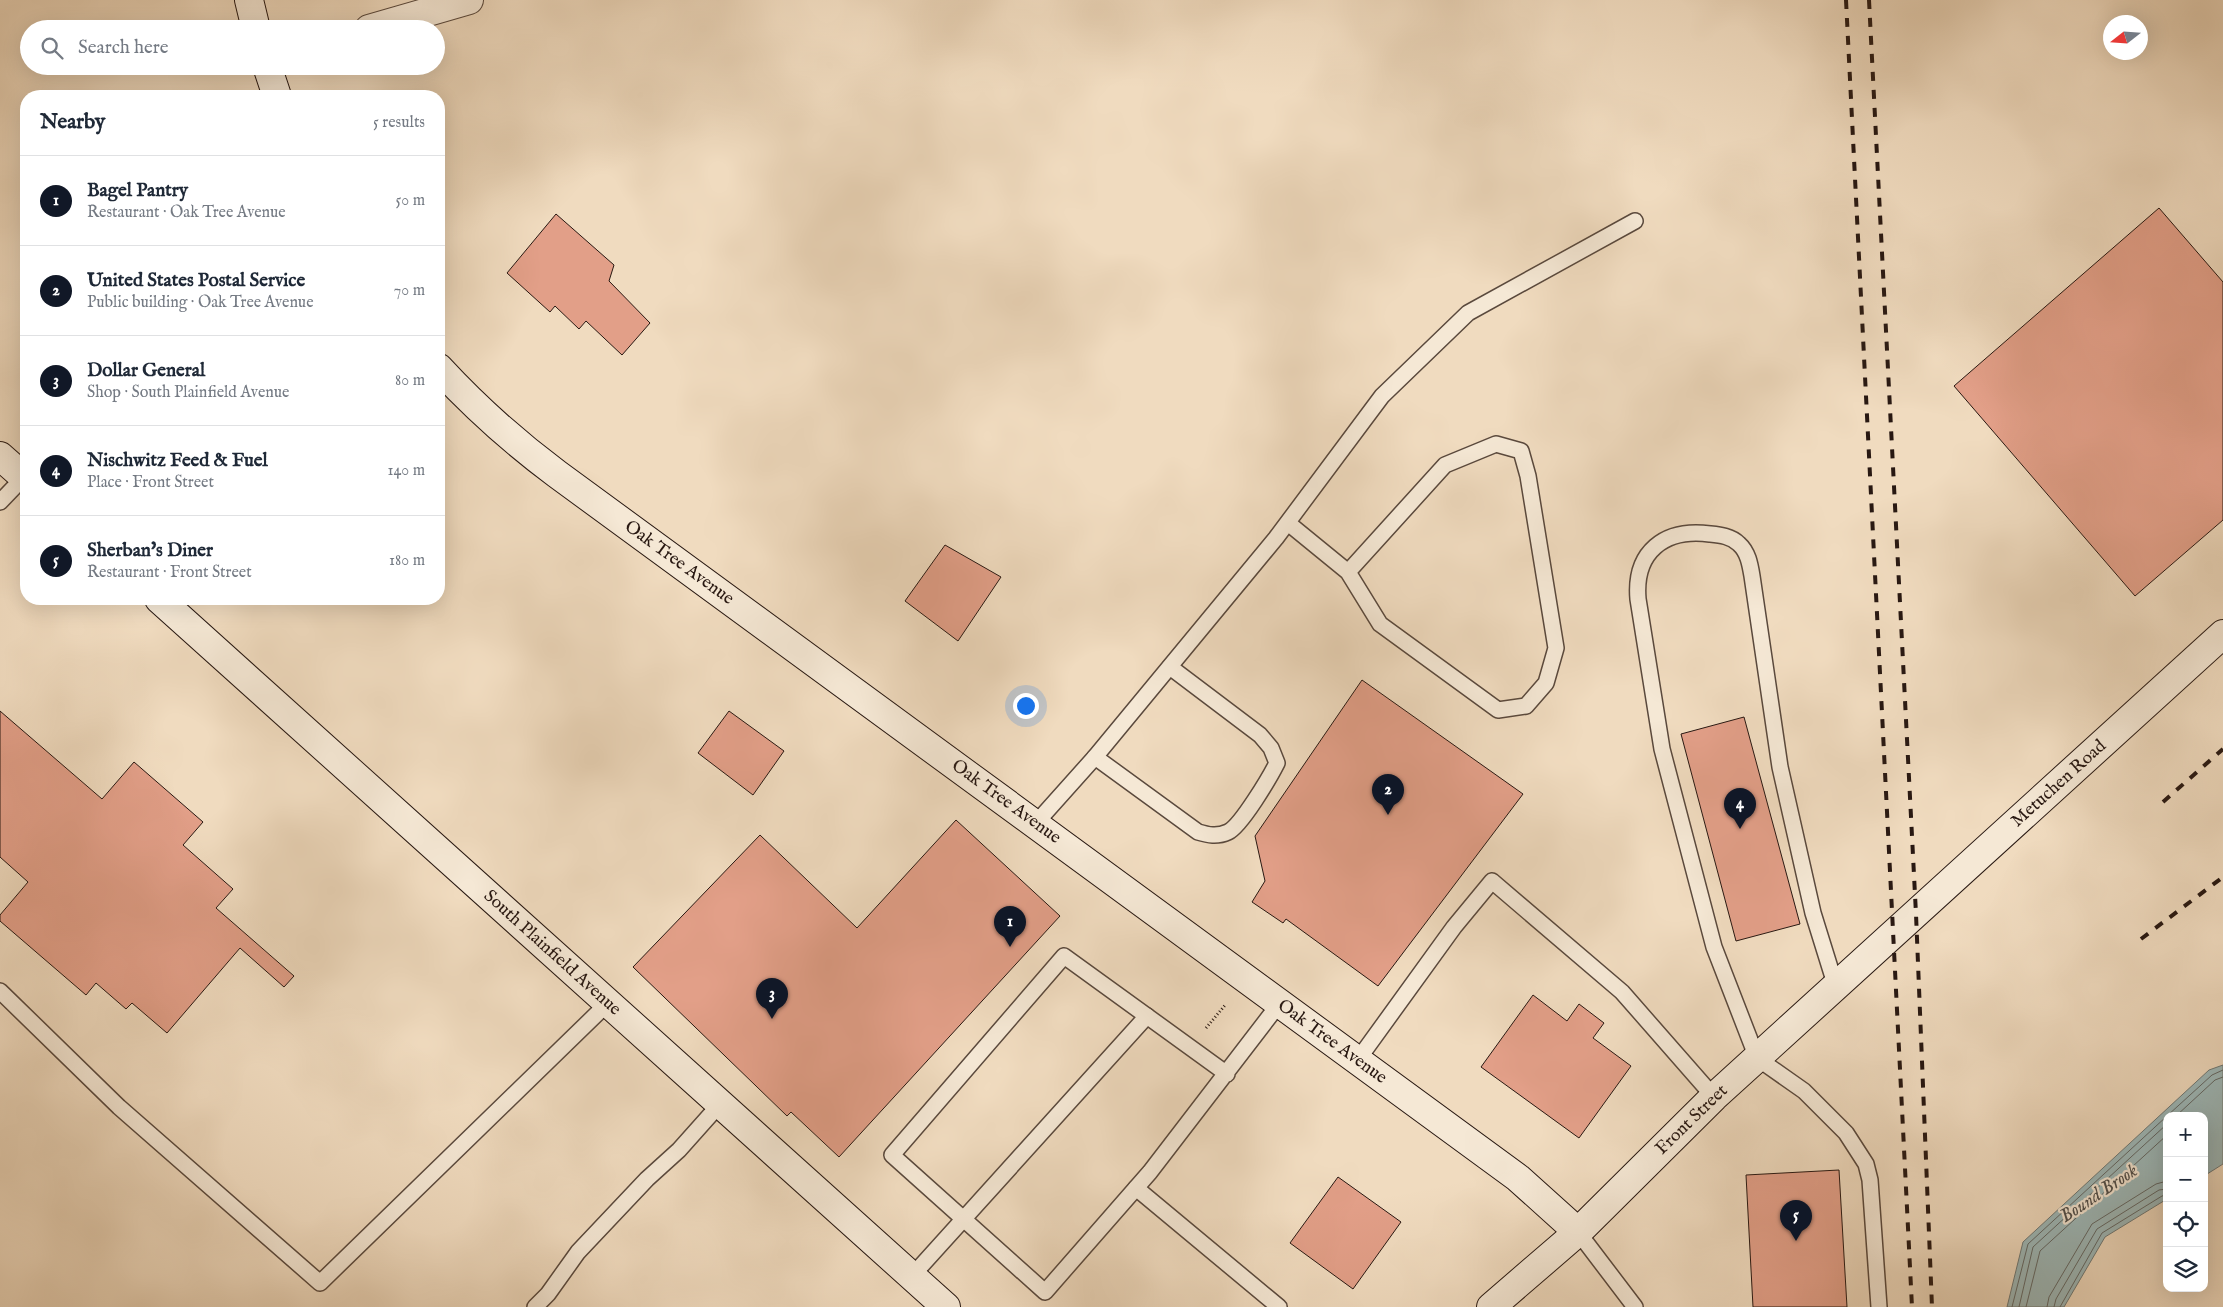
<!DOCTYPE html>
<meta charset="utf-8">
<style>
body{margin:0;font-family:"IM FELL English",serif;background:#f2f2f3;color:#1f2937}
.controls{position:absolute;right:15px;bottom:15px;display:grid;overflow:hidden;border-radius:10px;box-shadow:0 5px 20px #0002}
.controls button{width:45px;height:45px;display:grid;place-items:center;padding:0;border:0;border-bottom:1px solid #e0e1e3;background:#fff;color:#1f2937;font:25px sans-serif}
.compass{position:absolute;left:2103px;top:15px;width:45px;height:45px;border-radius:50%;background:#fff;box-shadow:0 5px 20px #0002;rotate:253deg}
.you{position:absolute;left:1025px;top:705px;width:18px;height:18px;margin:-12px;border:4px solid #fff;border-radius:50%;background:#1a73e8;box-shadow:0 0 0 8px #1a73e833}
.badge{display:grid;place-items:center;width:32px;height:32px;border-radius:50%;background:#111827;color:#fff;font-size:16px;font-weight:700}
.pin{position:absolute;translate:-50% -41px;filter:drop-shadow(0 1px 2px #0008)}
.pin::after{content:'';position:absolute;top:26px;width:18px;height:15px;background:inherit;clip-path:polygon(0 0,100% 0,50% 100%)}
.list{margin:0;padding:0;list-style:none}
h2{display:flex;justify-content:space-between;align-items:center;height:65px;margin:0;padding:0 20px;font-size:21px}
h2 small{font-size:16px;font-weight:400;color:#747a83}
.list li{display:grid;grid-template-columns:32px 1fr auto;gap:15px;align-items:center;box-sizing:border-box;height:90px;padding:0 20px;border-top:1px solid #e0e1e3}
.list b{display:block;font-size:19px;white-space:nowrap}
.list p{margin:0;font-size:16px;white-space:nowrap;color:#747a83}
.list em{font-size:16px;font-style:normal;color:#747a83}
.icon{flex:none;width:28px;height:28px;fill:none;stroke:currentColor;stroke-width:2;stroke-linecap:round;stroke-linejoin:round}
.map{position:relative;flex:none;width:2223px;height:1307px;overflow:hidden}
.search{position:absolute;background:#fff;box-shadow:0 5px 20px #0002;left:20px;top:20px;width:425px;height:55px;display:flex;align-items:center;gap:12px;box-sizing:border-box;padding:0 18px;border-radius:28px;color:#747a83;font-size:19px}
.panel{position:absolute;background:#fff;box-shadow:0 5px 20px #0002;left:20px;top:90px;width:425px;height:515px;border-radius:20px}
.map>svg:first-child{display:block}
.water{fill:#9db9ba;stroke:#6e7977}
.lines{fill:none;stroke-linecap:round;stroke-linejoin:round}
.shore{stroke:#626866;stroke-width:1}
.building{fill:#e29f88;stroke:#281812}
.lane-casing{stroke:#5a493d;stroke-width:18}
.street-casing{stroke:#5a493d;stroke-width:30}
.secondary-casing{stroke:#281812;stroke-width:30}
.path{stroke:#281812;stroke-width:3;stroke-dasharray:1 2.5;stroke-linecap:butt}
.lane{stroke:#f5e8d5;stroke-width:15}
.street{stroke:#f5e8d5;stroke-width:28}
.secondary{stroke:#f5e8d5;stroke-width:28}
.rail{stroke:#281812;stroke-width:4;stroke-dasharray:9 9;stroke-linecap:butt}
.labels{text-anchor:middle;dominant-baseline:central;stroke-width:4.5;stroke-linejoin:round;paint-order:stroke}
.street-label{font-size:18px;fill:#281812;stroke:#f5e8d5}
.water-label{font-size:19px;font-style:italic;fill:#51504d;stroke:#f5e8d5}
</style>
<div class="map">
<svg width="2223" height="1307" viewBox="0 0 2223 1307">
<rect width="100%" height="100%" fill="#f0dbbf"/>
<filter id="stains"><feTurbulence type="fractalNoise" baseFrequency=".004" numOctaves="4"/><feColorMatrix values="0 0 0 0 .2 0 0 0 0 .09 0 0 0 0 .02 0 0 0 .5 -.17"/></filter>
<radialGradient id="worn" r=".72"><stop offset=".6" stop-color="#630" stop-opacity="0"/><stop offset="1" stop-color="#630" stop-opacity=".3"/></radialGradient>
<path class="water" d="M2223,1065v99l-19,12v-60h-37v83l-62,38 -41,70h-57l16,-65 186,-172z"/>
<g class="lines">
<g class="shore">
<path d="M2167,1116l45,-41 11,-5"/>
<path d="M2176,1116l39,-36 8,-3"/>
<path d="M2012,1307l16,-63 139,-128"/>
<path d="M2019,1307l14,-60 134,-123"/>
<path d="M2026,1307l14,-56 127,-116"/>
<path d="M2047,1307l2,-10 43,-73 64,-40 11,-3"/>
<path d="M2054,1307l2,-8 41,-70 62,-39 8,-1"/>
<path d="M2060,1307l42,-74 60,-37 5,-1"/>
</g>
</g>
<g class="building">
<path d="M2159,208l64,74v238l-88,76 -181,-210z"/>
<path d="M556,214l58,51 -5,16 41,42 -28,32 -36,-34 -7,8 -24,-23 -5,6 -43,-39z"/>
<path d="M945,545l56,32 -43,64 -53,-40z"/>
<path d="M1362,680l161,114 -145,192 -92,-67 -3,4 -31,-21 13,-21 -10,-45z"/>
<path d="M0,711l102,88 32,-37 69,60 -20,23 50,44 -17,19 78,68 -10,11 -44,-39 -73,85 -35,-30 -6,6 -30,-26 -10,12 -86,-74v-6l28,-33 -28,-25z"/>
<path d="M729,711l55,40 -31,44 -55,-42z"/>
<path d="M1744,717l56,207 -64,17 -55,-207z"/>
<path d="M956,820l104,96 -221,241 -48,-45 -4,4 -154,-149 127,-132 97,93z"/>
<path d="M1533,995l34,26 12,-17 25,19 -11,15 38,28 -52,72 -98,-71z"/>
<path d="M1839,1170l8,137h-94l-7,-132z"/>
<path d="M1338,1177l63,45 -48,67 -63,-46z"/>
</g>
<g class="lines">
<defs>
<g id="lane">
<path d="M0,502l24,-25"/>
<path d="M1288,523l60,49 32,52 118,86 28,-4 20,-23 10,-35 -28,-172 -7,-25 -25,-7 -51,21 -97,107"/>
<path d="M1095,757l103,75c10,3 19,5 30,0 13,-6 42,-55 49,-69l-6,-15 -11,-13 -90,-68"/>
<path d="M1036,823l59,-66 181,-219 106,-142 86,-83 167,-92"/>
<path d="M1836,987l-23,-74 -33,-146 -28,-191c-2,-12 -4,-24 -13,-32 -8,-8 -19,-9 -29,-10 -46,-6 -76,18 -72,65l24,150 52,198 43,111 47,33 42,42 20,31 4,16 9,127"/>
<path d="M0,991l119,116 201,176 288,-280"/>
<path d="M1357,1061l97,-134 38,-46 130,111 92,105"/>
<path d="M1227,1074l-163,-118 -172,199 153,137 105,-120 129,-168"/>
<path d="M1136,1188l143,119"/>
<path d="M1578,1232l57,75"/>
<path d="M912,1276l235,-260"/>
<path d="M535,1307l13,-13 30,-42 69,-73 32,-29 41,-46"/>
</g>
<path id="street" d="M369,29l100,-29"/>
<g id="secondary">
<path d="M249,0l7,29"/>
<path d="M267,66l10,30"/>
<path d="M439,368c36,39 75,74 118,106l961,704 60,54"/>
<path d="M0,456l26,23"/>
<path d="M159,599l787,708"/>
<path d="M1491,1307l87,-75 136,-135 509,-463"/>
</g>
</defs>
<use href="#lane" class="lane-casing"/>
<use href="#street" class="street-casing"/>
<use href="#secondary" class="secondary-casing"/>
<path class="path" d="M1206,1028l20,-24"/>
<use href="#lane" class="lane"/>
<use href="#street" class="street"/>
<use href="#secondary" class="secondary"/>
<g class="rail">
<path d="M1846,0l66,1307"/>
<path d="M1869,0l47,914 16,393"/>
<path d="M2163,802l60,-53"/>
<path d="M2141,939l82,-62"/>
</g>
</g>
<g class="labels">
<g class="street-label">
<text transform="translate(679 563) rotate(36)">Oak Tree Avenue</text>
<text transform="translate(2059 784) rotate(-42)">Metuchen Road</text>
<text transform="translate(1006 802) rotate(36)">Oak Tree Avenue</text>
<text transform="translate(552 953) rotate(42)">South Plainfield Avenue</text>
<text transform="translate(1332 1042) rotate(36)">Oak Tree Avenue</text>
<text transform="translate(1692 1120) rotate(-44)">Front Street</text>
</g>
<g class="water-label">
<text transform="translate(2099 1194) rotate(-34)">Bound Brook</text>
</g>
</g>
<rect width="100%" height="100%" filter="url(#stains)"/>
<rect width="100%" height="100%" fill="url(#worn)"/>
</svg>
<div class="controls">
<button>+</button>
<button>−</button>
<button><svg class="icon" aria-label="locate" viewBox="0 0 24 24"><circle cx="12" cy="12" r="6"/><path d="M12 2v4M12 18v4M2 12h4M18 12h4"/></svg></button>
<button><svg class="icon" aria-label="layers" viewBox="0 0 24 24"><path d="M12 4l9 5-9 5-9-5zM3 14l9 5 9-5"/></svg></button>
</div>
<svg class="compass" viewBox="-18 -18 36 36"><path d="M0-13l5 13h-10z" fill="#e53935"/><path d="M0 13l5-13h-10z" fill="#747a83"/></svg>
<div class="you"></div>
<div class="pin badge" style="left:1010px;top:947px">1</div>
<div class="pin badge" style="left:1388px;top:815px">2</div>
<div class="pin badge" style="left:772px;top:1019px">3</div>
<div class="pin badge" style="left:1740px;top:829px">4</div>
<div class="pin badge" style="left:1796px;top:1241px">5</div>
<div class="search"><svg class="icon" aria-label="search" viewBox="0 0 24 24"><circle cx="10" cy="10" r="6"/><path d="M15 15l6 6"/></svg>Search here</div>
<section class="panel">
<h2>Nearby<small>5 results</small></h2>
<ul class="list">
<li><span class="badge">1</span><div><b>Bagel Pantry</b><p>Restaurant · Oak Tree Avenue</p></div><em>50 m</em></li>
<li><span class="badge">2</span><div><b>United States Postal Service</b><p>Public building · Oak Tree Avenue</p></div><em>70 m</em></li>
<li><span class="badge">3</span><div><b>Dollar General</b><p>Shop · South Plainfield Avenue</p></div><em>80 m</em></li>
<li><span class="badge">4</span><div><b>Nischwitz Feed &amp; Fuel</b><p>Place · Front Street</p></div><em>140 m</em></li>
<li><span class="badge">5</span><div><b>Sherban's Diner</b><p>Restaurant · Front Street</p></div><em>180 m</em></li>
</ul>
</section>
</div>
